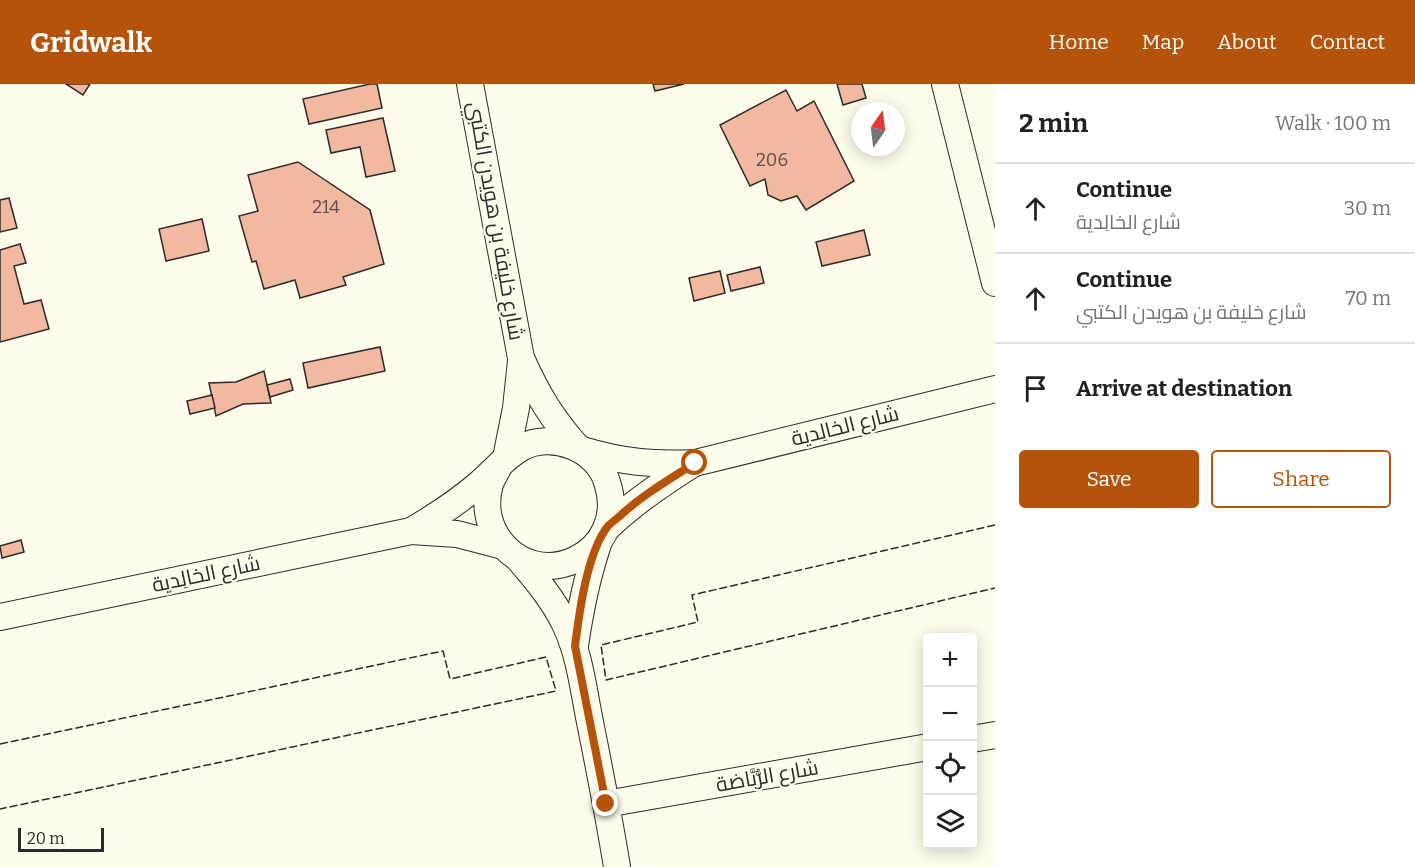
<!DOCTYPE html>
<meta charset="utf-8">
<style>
body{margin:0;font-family:Bitter,Cairo,serif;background:#f2f2f2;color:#202124}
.controls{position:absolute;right:18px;bottom:18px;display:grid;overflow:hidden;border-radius:6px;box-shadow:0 3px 15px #0003}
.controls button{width:54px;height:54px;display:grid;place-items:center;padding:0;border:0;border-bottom:2px solid #e0e0e0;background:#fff;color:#202124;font:30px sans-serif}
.compass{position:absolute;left:851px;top:18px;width:54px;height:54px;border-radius:50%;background:#fff;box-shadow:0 3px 15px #0003;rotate:14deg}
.scale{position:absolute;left:18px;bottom:15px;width:86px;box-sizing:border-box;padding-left:6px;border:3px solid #2b2b2b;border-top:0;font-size:16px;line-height:21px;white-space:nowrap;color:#2b2b2b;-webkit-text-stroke:4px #fdfbea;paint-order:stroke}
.stop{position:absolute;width:18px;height:18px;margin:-14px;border:4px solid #b45309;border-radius:50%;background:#fff}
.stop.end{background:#b45309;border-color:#fff;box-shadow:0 2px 6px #0008}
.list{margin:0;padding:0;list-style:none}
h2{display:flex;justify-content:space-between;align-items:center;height:78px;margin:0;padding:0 24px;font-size:26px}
h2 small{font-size:20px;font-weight:400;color:#757577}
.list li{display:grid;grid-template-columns:39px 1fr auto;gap:18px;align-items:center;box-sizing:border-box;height:90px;padding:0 24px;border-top:2px solid #e0e0e0}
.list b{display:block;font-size:22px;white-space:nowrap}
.list p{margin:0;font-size:20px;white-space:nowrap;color:#757577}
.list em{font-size:20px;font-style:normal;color:#757577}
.actions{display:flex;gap:12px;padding:18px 24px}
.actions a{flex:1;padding:14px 0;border:2px solid #b45309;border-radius:6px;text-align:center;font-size:21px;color:#b45309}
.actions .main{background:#b45309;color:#fff}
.icon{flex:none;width:33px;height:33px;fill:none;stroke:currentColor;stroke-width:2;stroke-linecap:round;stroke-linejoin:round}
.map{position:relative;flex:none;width:995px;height:783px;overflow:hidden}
header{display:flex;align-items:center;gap:36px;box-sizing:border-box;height:84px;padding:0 30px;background:#b45309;color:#fff}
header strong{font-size:28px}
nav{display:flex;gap:33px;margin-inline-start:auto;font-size:21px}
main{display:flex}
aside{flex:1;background:#fff}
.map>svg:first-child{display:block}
.building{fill:#f2b8a0;stroke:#2b2b2b;stroke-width:1.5}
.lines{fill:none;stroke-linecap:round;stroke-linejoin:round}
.street-casing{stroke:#2b2b2b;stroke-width:28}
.street{stroke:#fdfbea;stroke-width:26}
.fence{stroke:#2b2b2b;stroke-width:1.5;stroke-dasharray:8 3;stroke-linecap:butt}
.route{stroke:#b45309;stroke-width:8}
.labels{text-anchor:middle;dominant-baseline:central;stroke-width:4.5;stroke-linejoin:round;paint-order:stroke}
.number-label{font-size:18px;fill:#5d4e48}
.street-label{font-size:21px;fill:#2b2b2b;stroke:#fdfbea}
</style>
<header>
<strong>Gridwalk</strong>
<nav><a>Home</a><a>Map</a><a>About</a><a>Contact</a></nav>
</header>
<main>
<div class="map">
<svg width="995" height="783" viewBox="0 0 995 783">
<rect width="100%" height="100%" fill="#fdfbea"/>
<g class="building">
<path d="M66,0h24l-7,11z"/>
<path d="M370,0h7l5,24 -73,16 -6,-25z"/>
<path d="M653,0h31l-29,7z"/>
<path d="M837,0h25l4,14 -23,7z"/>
<path d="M786,6l11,21 17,-10 40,80 -48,29 -9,-14 -16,5 -13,-6 -3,-16 -15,7 -30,-61z"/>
<path d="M383,34l12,53 -29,6 -6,-30 -29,6 -5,-23z"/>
<path d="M298,78l72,48 14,54 -41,13 3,8 -46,13 -5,-18 -31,9 -8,-28 -4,1 -13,-46 19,-5 -10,-36z"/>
<path d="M9,114l8,30 -17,4v-32z"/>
<path d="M202,135l7,32 -43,10 -7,-32z"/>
<path d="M864,146l6,25 -48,11 -6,-24z"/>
<path d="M20,160l6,19 -12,3 10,38 17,-4 8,29 -49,13v-92z"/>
<path d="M760,183l4,16 -33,8 -4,-16z"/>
<path d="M720,187l5,22 -31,8 -5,-23z"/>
<path d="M380,263l5,24 -77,17 -5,-25z"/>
<path d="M264,287l7,32 -28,1 -27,12 -7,-33 27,-1z"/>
<path d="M290,295l3,11 -23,7 -3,-12z"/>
<path d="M212,311l3,13 -25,6 -3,-13z"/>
<path d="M21,456l3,12 -22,6 -2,-12z"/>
</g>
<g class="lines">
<defs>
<g id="street">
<path d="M470,0l51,274c16,36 31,61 57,90"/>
<path d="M945,0l50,199"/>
<path d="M582,366c40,12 71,15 113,13l300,-74"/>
<path d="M506,374l10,-50 5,-47"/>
<path d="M608,443c26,-25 55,-44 86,-64"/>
<path d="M411,447c24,-14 47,-29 68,-47 14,-12 26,-27 42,-36 30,-17 76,0 86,34 24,72 -70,116 -110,55 -10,-16 -12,-35 -7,-53 2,-6 7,-13 10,-20"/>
<path d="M517,473c18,21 36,42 48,67 14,29 18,62 24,93 10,50 20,100 28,150"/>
<path d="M0,533l411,-86 46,3 46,12"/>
<path d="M575,562c5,-35 12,-69 23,-102"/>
<path d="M972,655l23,-4"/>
<path d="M606,720l322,-57"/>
</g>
</defs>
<use href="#street" class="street-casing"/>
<use href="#street" class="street"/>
<g class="fence">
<path d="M995,441l-303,70 6,27 -97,23 5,35 389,-92"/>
<path d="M0,660l443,-93 7,28 96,-22 10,34 -556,118"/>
</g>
</g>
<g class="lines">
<path class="route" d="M606,720l-31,-158c4,-32 12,-94 33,-120 4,-4 10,-8 14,-12 22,-20 48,-35 73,-51"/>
</g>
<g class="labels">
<g class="number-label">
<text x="772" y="76">206</text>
<text x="326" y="123">214</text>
</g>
<g class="street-label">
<text transform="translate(496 137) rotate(80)">شارع خليفة بن هويدن الكتبي</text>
<text transform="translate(845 342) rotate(-14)">شارع الخالِدية</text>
<text transform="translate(206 490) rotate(-12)">شارع الخالِدية</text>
<text transform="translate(767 692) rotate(-10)">شارع الرُّبَّاضة</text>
</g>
</g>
</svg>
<div class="controls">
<button>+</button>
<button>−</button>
<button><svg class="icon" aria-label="locate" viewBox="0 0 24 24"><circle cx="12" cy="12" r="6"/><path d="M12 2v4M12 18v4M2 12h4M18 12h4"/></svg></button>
<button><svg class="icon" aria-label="layers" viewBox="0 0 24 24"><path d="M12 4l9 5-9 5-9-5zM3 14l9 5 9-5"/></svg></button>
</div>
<svg class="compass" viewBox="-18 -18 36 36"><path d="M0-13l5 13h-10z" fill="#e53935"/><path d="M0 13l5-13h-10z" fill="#757577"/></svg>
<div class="scale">20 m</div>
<div class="stop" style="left:695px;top:379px"></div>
<div class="stop end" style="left:606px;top:720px"></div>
</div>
<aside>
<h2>2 min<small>Walk · 100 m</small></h2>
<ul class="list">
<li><svg class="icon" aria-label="ahead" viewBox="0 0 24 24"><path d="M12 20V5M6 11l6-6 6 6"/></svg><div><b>Continue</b><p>شارع الخالِدية</p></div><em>30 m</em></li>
<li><svg class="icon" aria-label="ahead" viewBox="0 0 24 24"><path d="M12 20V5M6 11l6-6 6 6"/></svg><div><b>Continue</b><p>شارع خليفة بن هويدن الكتبي</p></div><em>70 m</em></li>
<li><svg class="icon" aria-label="arrive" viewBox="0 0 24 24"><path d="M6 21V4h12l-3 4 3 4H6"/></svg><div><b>Arrive at destination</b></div></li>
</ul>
<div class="actions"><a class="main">Save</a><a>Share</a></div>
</aside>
</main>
